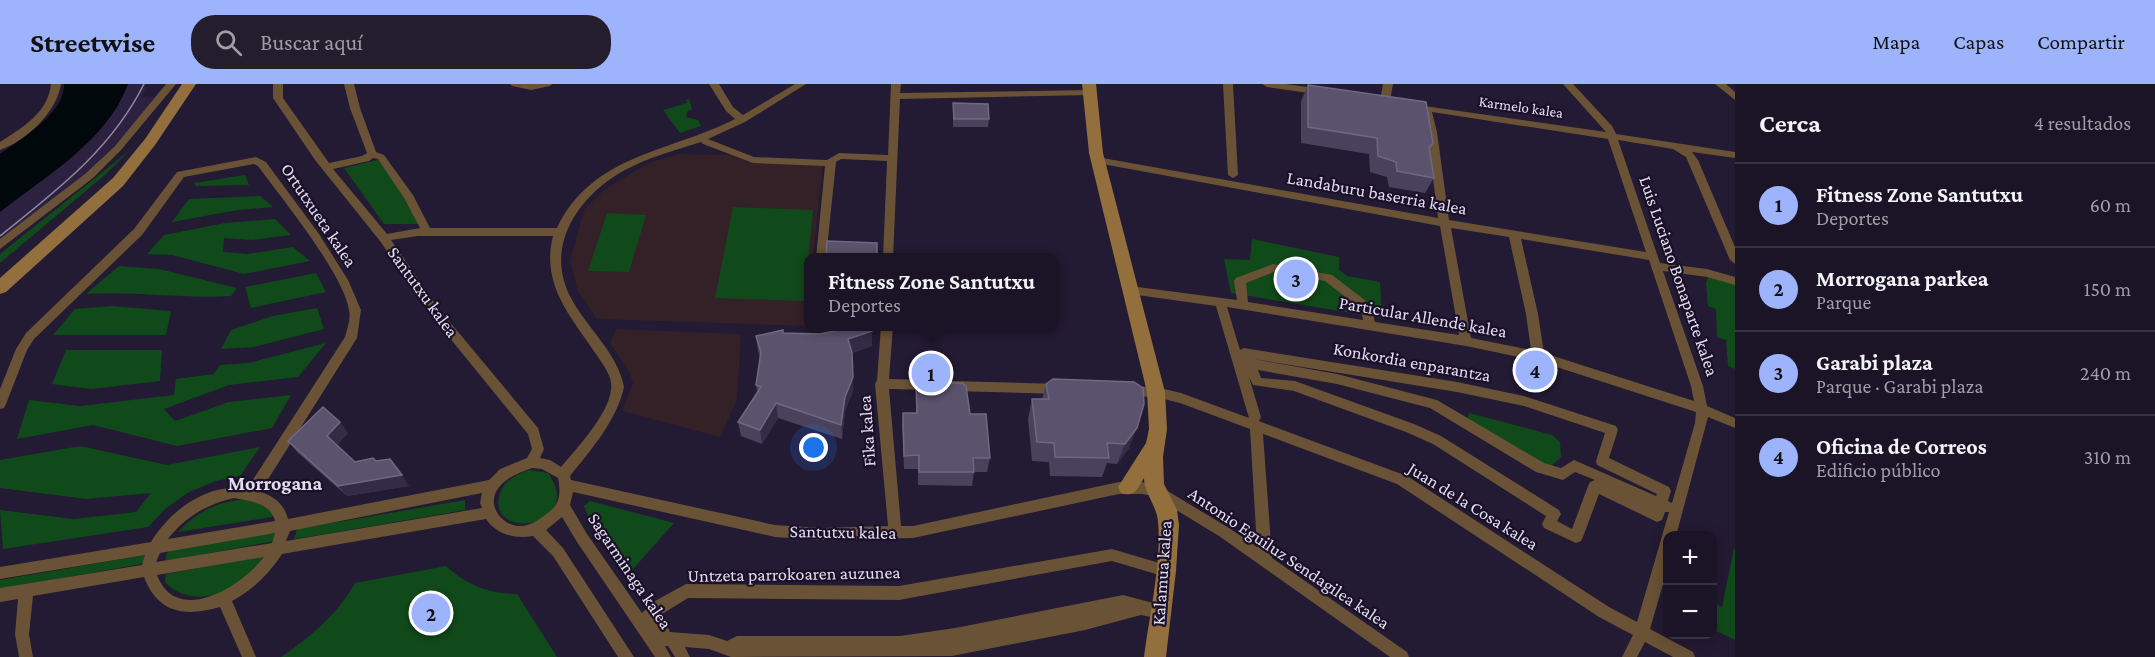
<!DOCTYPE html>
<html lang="es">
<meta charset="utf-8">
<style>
body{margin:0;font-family:"Crimson Pro",serif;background:#231d2e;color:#f1f3f6}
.controls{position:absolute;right:18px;bottom:18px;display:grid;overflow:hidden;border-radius:12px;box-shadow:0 3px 15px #0003}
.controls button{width:54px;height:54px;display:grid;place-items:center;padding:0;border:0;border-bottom:2px solid #383343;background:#1a1426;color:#f1f3f6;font:30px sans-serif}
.you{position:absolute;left:814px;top:364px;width:21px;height:21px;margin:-15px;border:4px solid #fff;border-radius:50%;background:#1a73e8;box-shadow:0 0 0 9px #1a73e833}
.badge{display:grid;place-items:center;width:39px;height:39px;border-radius:50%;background:#9db4fd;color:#111;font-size:20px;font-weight:700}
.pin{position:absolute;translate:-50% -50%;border:3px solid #fff;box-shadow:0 2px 6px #0006}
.popup{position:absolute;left:804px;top:169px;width:255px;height:78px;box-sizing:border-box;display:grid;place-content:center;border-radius:12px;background:#1a1426;filter:drop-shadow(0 2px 4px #0005);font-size:20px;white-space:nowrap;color:#9f9ea7}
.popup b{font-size:22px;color:#f1f3f6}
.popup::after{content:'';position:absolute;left:50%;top:100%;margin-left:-12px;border:12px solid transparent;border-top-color:#1a1426}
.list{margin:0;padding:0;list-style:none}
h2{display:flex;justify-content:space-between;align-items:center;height:78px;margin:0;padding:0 24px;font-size:26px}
h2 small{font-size:20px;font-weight:400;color:#9f9ea7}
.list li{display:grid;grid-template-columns:39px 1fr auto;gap:18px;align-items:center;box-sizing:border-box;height:84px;padding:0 24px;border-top:2px solid #383343}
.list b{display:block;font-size:22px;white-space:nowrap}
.list p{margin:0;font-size:20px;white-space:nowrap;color:#9f9ea7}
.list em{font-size:20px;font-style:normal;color:#9f9ea7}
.icon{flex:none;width:33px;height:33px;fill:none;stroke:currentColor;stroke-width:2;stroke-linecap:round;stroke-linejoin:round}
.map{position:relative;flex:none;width:1735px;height:573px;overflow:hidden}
header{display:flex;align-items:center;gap:36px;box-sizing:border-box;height:84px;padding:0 30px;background:#9db4fd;color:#111}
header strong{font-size:28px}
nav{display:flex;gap:33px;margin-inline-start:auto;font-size:21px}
.search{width:420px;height:54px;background:#231d2e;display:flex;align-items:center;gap:15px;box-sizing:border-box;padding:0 21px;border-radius:24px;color:#9f9ea7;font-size:22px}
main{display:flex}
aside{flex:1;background:#1a1426}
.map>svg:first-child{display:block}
.built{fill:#2d2141}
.education{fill:#332127}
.green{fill:#104a1a}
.water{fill:#00080c}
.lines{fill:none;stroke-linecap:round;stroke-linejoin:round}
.street{fill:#695235;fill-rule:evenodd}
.secondary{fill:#936f3e;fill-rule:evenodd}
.tram{stroke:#90899e;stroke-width:1.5}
.wall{fill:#4a425d}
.shaded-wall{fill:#342b46}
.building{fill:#5b526d;stroke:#706881;stroke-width:1.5}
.labels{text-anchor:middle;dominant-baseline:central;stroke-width:4.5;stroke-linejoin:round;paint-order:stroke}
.far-street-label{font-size:15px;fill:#e2ddef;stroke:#1a1129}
.street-label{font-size:18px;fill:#e2ddef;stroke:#1a1129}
.neighbourhood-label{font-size:20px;font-weight:bold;fill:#e2ddef;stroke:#1a1129}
</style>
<header>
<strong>Streetwise</strong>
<div class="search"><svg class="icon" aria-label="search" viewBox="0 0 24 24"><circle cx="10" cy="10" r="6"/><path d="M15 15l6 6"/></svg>Buscar aquí</div>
<nav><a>Mapa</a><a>Capas</a><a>Compartir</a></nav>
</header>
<main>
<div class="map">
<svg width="1735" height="573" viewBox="0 0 1735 573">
<rect width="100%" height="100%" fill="#231a33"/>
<path class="built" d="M128,0h19l-5,13 13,1 -25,32 -50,49 -80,63v-30l71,-56 26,-24 20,-25z"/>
<g class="education">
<path d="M679,70l49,1 26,6 69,2 -10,94 -5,1 -3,68 -208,-7 -19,-28 -8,-29 14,-52 20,-20 44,-27z"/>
<path d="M616,245l125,5 -4,66 -17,37 -98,-26 11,-29 -6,-14 -17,-25z"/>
</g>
<g class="green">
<path d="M689,15l3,10 -5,3 -1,5 12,3 3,6 -21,7 -17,-23 24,-7 -1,-3z"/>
<path d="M130,66l-24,24 -106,89v-9z"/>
<path d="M382,75l36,65h-34l-40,-56z"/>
<path d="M245,91l4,10 -53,1 -2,-3z"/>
<path d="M260,112l13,11 -35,3 -66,12 17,-23z"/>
<path d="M733,123l80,3 -9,91 -89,-3z"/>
<path d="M607,129l39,2 -17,57 -41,-1z"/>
<path d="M275,135l16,16 -39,5 -28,-2 -1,14 24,2 46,-7 17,14 -66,13 -72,-19 -25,-1 17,-19 61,-12z"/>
<path d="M1252,155l87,18v13l8,6 33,6 2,36 -151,-25 -7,-34 26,1z"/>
<path d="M119,182l40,3 78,19 -6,8c-49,3 -96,-5 -145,-2z"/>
<path d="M316,189l10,19 -75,16 -6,-21z"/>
<path d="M1709,191l26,8v86l-7,-3 -2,-26 -9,-3 -1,-28 -8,-3 -2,-23z"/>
<path d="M111,222l60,5 -5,24h-113l22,-26z"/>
<path d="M317,224l7,21 -70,18 -33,2 10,-19 42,-14z"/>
<path d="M326,259l-28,34 -69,8 -65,24 11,12 54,-19 62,-7 -19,33 -95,18 -84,-21 -76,14 12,-39 51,6 94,-11 2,-16 38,-5 6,-9 28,-2z"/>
<path d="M66,266h96l-2,31 -69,8 -39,-5z"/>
<path d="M1469,329l83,22 8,7 1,15 -10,9 -9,-1 -75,-46z"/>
<path d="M80,362l87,19 93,-18 -20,29 -24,5 -27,11 -23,16 -18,19 -145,22 -3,-39 74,9 62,-7 15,-19 -65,6 -86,-11v-28z"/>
<path d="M529,386l19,3c38,53 -58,70 -49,23 4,-15 16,-21 30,-26z"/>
<path d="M246,415l13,2 18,15 -99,16c20,-21 39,-30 68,-33z"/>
<path d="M465,416v10l-151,26 -20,3 3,-10z"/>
<path d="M590,417l84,22 -48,54 -39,-63 -3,-8z"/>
<path d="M276,449l-1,8 -109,20v-6l4,-6z"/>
<path d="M1734,464l1,1v91l-23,-11 4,-25 6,3z"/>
<path d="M145,471l-1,8 -8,2 -136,24v-9z"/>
<path d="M268,471c-6,7 -12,14 -19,21 -22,21 -61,31 -84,6l1,-8z"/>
<path d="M446,482c21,19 43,28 71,28l40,63h-276c29,-20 56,-42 74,-74z"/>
</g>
<path class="water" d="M64,0h64c-21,57 -82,92 -128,128v-58c20,-14 66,-42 64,-70z"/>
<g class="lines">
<g class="street">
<path d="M51,0h10c-4,28 -35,57 -61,66v-8c23,-15 48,-29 51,-58z"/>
<path d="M166,0h10l-55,66 -28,28 -93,71v-10l85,-65 30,-28z"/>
<path d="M273,0h10v14l46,65 33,-7 5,-3 -17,-45 -6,-24h10l6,24 16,44 8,3 29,40 17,33h127c35,-74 114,-76 178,-109l-9,-8 -17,-27h10l14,23 10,8 52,-31h11l-61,38 -37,17 46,18 73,3 12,-7 49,2 3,-71h10l-1,9 192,-3v4l-3,1 -189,4 -7,159h-10l4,-97 -46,-2 -5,3 -10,96h-10l9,-92 -72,-3 -50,-19 -2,-2c-25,8 -52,15 -76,28 -46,25 -82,76 -54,128 15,29 47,55 53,89 -7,33 -33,63 -54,89l1,4 204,45 46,3 67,-2 -13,-142 2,-4 4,-54h12l-4,53 42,1 4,2 2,3 -2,3 -4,2 -42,-1 12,137h12l206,-44h23l19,5 68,41 28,19 -7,-118 -70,-26 -24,-6 -28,-1 -4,-2 -2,-3 2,-3 4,-2 28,1 25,6 68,25 -33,-112 -86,-12 -6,-4 2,-3 4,-1 107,14 -3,-19 2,-3 37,-14 59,11 38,29 5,18 84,13 -19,-109 -343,-63 -4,-1v-4l4,-1 341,61 -11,-86 -5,-22 -12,-2v-4l196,28 -43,-48h10l39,42 4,8 119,18v6l-43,-6 6,8 37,87v17l-5,-4 -44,-103 -13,-8 -55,-9 42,123 47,6 28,8v8l-28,-8 -44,-6 40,115 4,20 28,12v10l-27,-11 -32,119h-8v31l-18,62 43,23 2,5h-22l-28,-15 -8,15h-15l11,-22 -34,-18 -202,-133 -134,-50 9,124 135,94 2,5h-19l-171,-121 -66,-40 -11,-2h-23l-206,44 -92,2 -46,-3 -202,-45 -3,13 17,29 55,79 13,-12 31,-17 213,2 213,-37 54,16 5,1 2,5 -2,5 -5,1 -54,-16 -213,39 -211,-2 -26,16 8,18 39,3 18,6 10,-5h163l55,-8 168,-33 38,10 5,2 2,5 -2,5 -5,2 -20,-4 -56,15 -133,26 -221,1 -22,-8 -24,-2 5,10h-15l-7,-11h-3l6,11h-16l-78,-115 -15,-25 -16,13 17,18 71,109h-16l-65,-101 -20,-20c-18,3 -36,-1 -47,-17l-204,35c-13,20 -29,36 -50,47l24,56h-14l-22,-50c-34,10 -62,7 -76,-30l-111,19 -4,38 4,23h-14l-4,-23 3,-35 -18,3v-14l142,-23 3,-10 -145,24v-12l151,-25c19,-32 59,-61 96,-53l98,-152c2,-8 6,-18 4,-27 -6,-37 -67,-111 -91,-144l-4,-2 -70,13 -42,58 -108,104 -7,11 -21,54 -2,4 -4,1v-20l16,-40 10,-16 108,-104 43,-57 79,-15 10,5 53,72 29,46 13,30 -4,28 -97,154c13,3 25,13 28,27l201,-39 11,-11 27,-11 5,-9 -4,-15 -97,-119 -51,-74 -65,-81 -42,-62zM1432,28l176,27 38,113 -197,-32 -12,-88zM373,74l5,1 26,39 16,30 -33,6 -54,-65 36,-8zM1451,144l58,9 17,77 5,36 -60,-12zM418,152h135c-13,51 21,84 47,124 6,9 13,19 11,30 -3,25 -34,58 -50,77l-11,-7 -10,-2 4,-9 -6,-21 -99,-119 -48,-69zM1521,155l128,21 42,126 3,15 -150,-48 -6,-39zM1274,188l51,9 36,28 2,11 -115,-18 -2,-19zM1227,223l239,39 72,15 158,51 -1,11 -23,80 -4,-2 3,-10 -2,-4 -60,-29 9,-28 -2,-4 -92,-30 -67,-14 -213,-34 -4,2zM1253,275l204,33 67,14 81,27 -9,28 1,4 60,29 -1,2 -82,-36 -13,8 -17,-5 -107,-63 -100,-26zM1258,286l79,14 93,24 106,64 27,8 12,-8 20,8 -5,2 -2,4 -16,43 -15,-8 4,-7 -2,-4 -118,-74 -27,-12 -119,-43 -34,-3zM1249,293l4,8 41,6 112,41 27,12 113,72 -4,8 2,4 32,15 5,-2 2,-4 16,-43 58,28 5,-2 3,-8h4l-32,110 -28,-15 -202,-131 -146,-54 -2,-1 2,-4zM532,384l10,1 16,9c3,14 2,26 -9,34 -9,7 -18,14 -29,14 -18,0 -33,-20 -23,-36 8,-13 23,-17 35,-22zM482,409l-2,10 2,5 -196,33 4,-10zM234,414c15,3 37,5 41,23l-107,18c17,-22 39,-35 66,-41zM275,449l-3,10 -116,19 4,-9zM264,473c-22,29 -87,70 -107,18z"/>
<path d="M510,0h42l-2,2 -19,4 -19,-4z"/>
<path d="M1223,0h10l5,91 -5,3 -5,-3z"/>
<path d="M1262,0h24l36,5 5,3 -5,3 -55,-8z"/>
<path d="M1383,0h10l-3,17 -5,3 -5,-3z"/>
<path d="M1715,0h11l9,8v8z"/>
<path d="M951,297l109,3 4,2 2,3 -2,3 -4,2 -109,-3 -4,-2 -2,-3 2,-3z"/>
</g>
<g class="secondary">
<path d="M182,0h14l-41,61 -32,41 -117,106 -6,2v-16l113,-100 32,-39z"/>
<path d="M1082,0h14l7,69 62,239 2,37 -4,28 1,27 13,26 2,15 -3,46 -10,86h-22c5,-39 18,-97 14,-135 -1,-16 -14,-29 -14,-44 -6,10 -9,20 -23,15l-3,-6 28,-44 3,-14 -2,-37 -58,-239z"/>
</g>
<path class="tram" d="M0,152c56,-45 111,-86 144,-152"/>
</g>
<g class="wall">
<path d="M1308,1l121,64 5,29 -9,15 -36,-6 -2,-10 -17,-5 -1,-18 -68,-11v-42z"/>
<path d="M953,19l36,16 -1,8h-35z"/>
<path d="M872,247v15l-20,7 1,38 -8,20 -3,28 -64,-21 -16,26 -21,-8 -3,-14 19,-30 -1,-7 4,-27 -2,-7 -2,-15 27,-3 37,1z"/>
<path d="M916,299l54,31 20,44 -3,14h-13l-2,14 -54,-1v-16h-14l-2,-42 1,-14h13z"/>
<path d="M1046,300l83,64 -12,16 -10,-1 -5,14 -52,-1 -1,-14 -17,-1 -4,-42 4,-20h10z"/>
<path d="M348,349l-11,12 18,17 21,-1 14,-2 19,27 -62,10 -50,-44 -9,-11z"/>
</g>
<g class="shaded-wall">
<path d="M872,247v15l-24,8v-15z"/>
<path d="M853,293v14l-8,20 -3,28 -1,-14 4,-28z"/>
<path d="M776,319l2,15 -16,26 -2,-14z"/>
<path d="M340,338l8,11 -13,14 -8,-11z"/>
<path d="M1137,344l-8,20 -12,16 8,-20z"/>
<path d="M402,391l7,11 -62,10 -9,-10z"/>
</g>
<g class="building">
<path d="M1308,1l118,17 7,41 -4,5 5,30 -37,-7 -1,-9 -18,-6 -1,-18 -69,-11z"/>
<path d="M953,19l35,1 1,15h-35z"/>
<path d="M827,157l50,2v15h-51z"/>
<path d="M854,243h17l1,4 -24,8 4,14 1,24 -8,20 -4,28 -65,-22 -16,27 -22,-8 23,-35 -5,-2 5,-33 -5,-16 27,-6v3l37,1z"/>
<path d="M1053,295l81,3 9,6 1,16 -7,24 -12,16 -18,-1 2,15 -54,-1 -1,-14 -17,-1 -5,-43h17l-3,-15z"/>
<path d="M916,299h46l4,3 4,28h16l4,44h-17l1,14h-55v-17l-15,1 -1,-43h14z"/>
<path d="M323,323l17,15 -13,14 28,26 18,-4 3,3 14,-2 12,16 -64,11 -50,-45z"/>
</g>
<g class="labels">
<g class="far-street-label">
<text transform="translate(1521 23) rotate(8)">Karmelo kalea</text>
</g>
<g class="street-label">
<text transform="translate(1377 109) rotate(10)">Landaburu baserria kalea</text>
<text transform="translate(319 131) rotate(56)">Ortutxueta kalea</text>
<text transform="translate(1679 192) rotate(71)">Luis Luciano Bonaparte kalea</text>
<text transform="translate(423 208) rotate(54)">Santutxu kalea</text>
<text transform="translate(1423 233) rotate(10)">Particular Allende kalea</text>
<text transform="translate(1412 278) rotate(10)">Konkordia enparantza</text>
<text transform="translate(867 347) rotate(-94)">Fika kalea</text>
<text transform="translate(1473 422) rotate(32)">Juan de la Cosa kalea</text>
<text transform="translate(843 448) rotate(1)">Santutxu kalea</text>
<text transform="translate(1289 474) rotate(34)">Antonio Eguiluz Sendagilea kalea</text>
<text transform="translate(630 487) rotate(56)">Sagarminaga kalea</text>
<text transform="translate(1162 489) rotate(-86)">Kalamua kalea</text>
<text transform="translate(794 490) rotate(-1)">Untzeta parrokoaren auzunea</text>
</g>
<g class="neighbourhood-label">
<text x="275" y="399">Morrogana</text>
</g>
</g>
</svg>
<div class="controls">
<button>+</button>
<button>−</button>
</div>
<div class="you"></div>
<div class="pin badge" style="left:931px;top:289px">1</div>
<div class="popup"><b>Fitness Zone Santutxu</b>Deportes</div>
<div class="pin badge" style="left:431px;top:529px">2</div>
<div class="pin badge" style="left:1296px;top:195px">3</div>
<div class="pin badge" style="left:1535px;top:286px">4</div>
</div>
<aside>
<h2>Cerca<small>4 resultados</small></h2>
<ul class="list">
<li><span class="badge">1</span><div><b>Fitness Zone Santutxu</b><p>Deportes</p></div><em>60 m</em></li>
<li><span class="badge">2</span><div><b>Morrogana parkea</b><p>Parque</p></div><em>150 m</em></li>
<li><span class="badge">3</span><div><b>Garabi plaza</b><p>Parque · Garabi plaza</p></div><em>240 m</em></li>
<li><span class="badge">4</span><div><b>Oficina de Correos</b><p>Edificio público</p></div><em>310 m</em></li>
</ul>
</aside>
</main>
